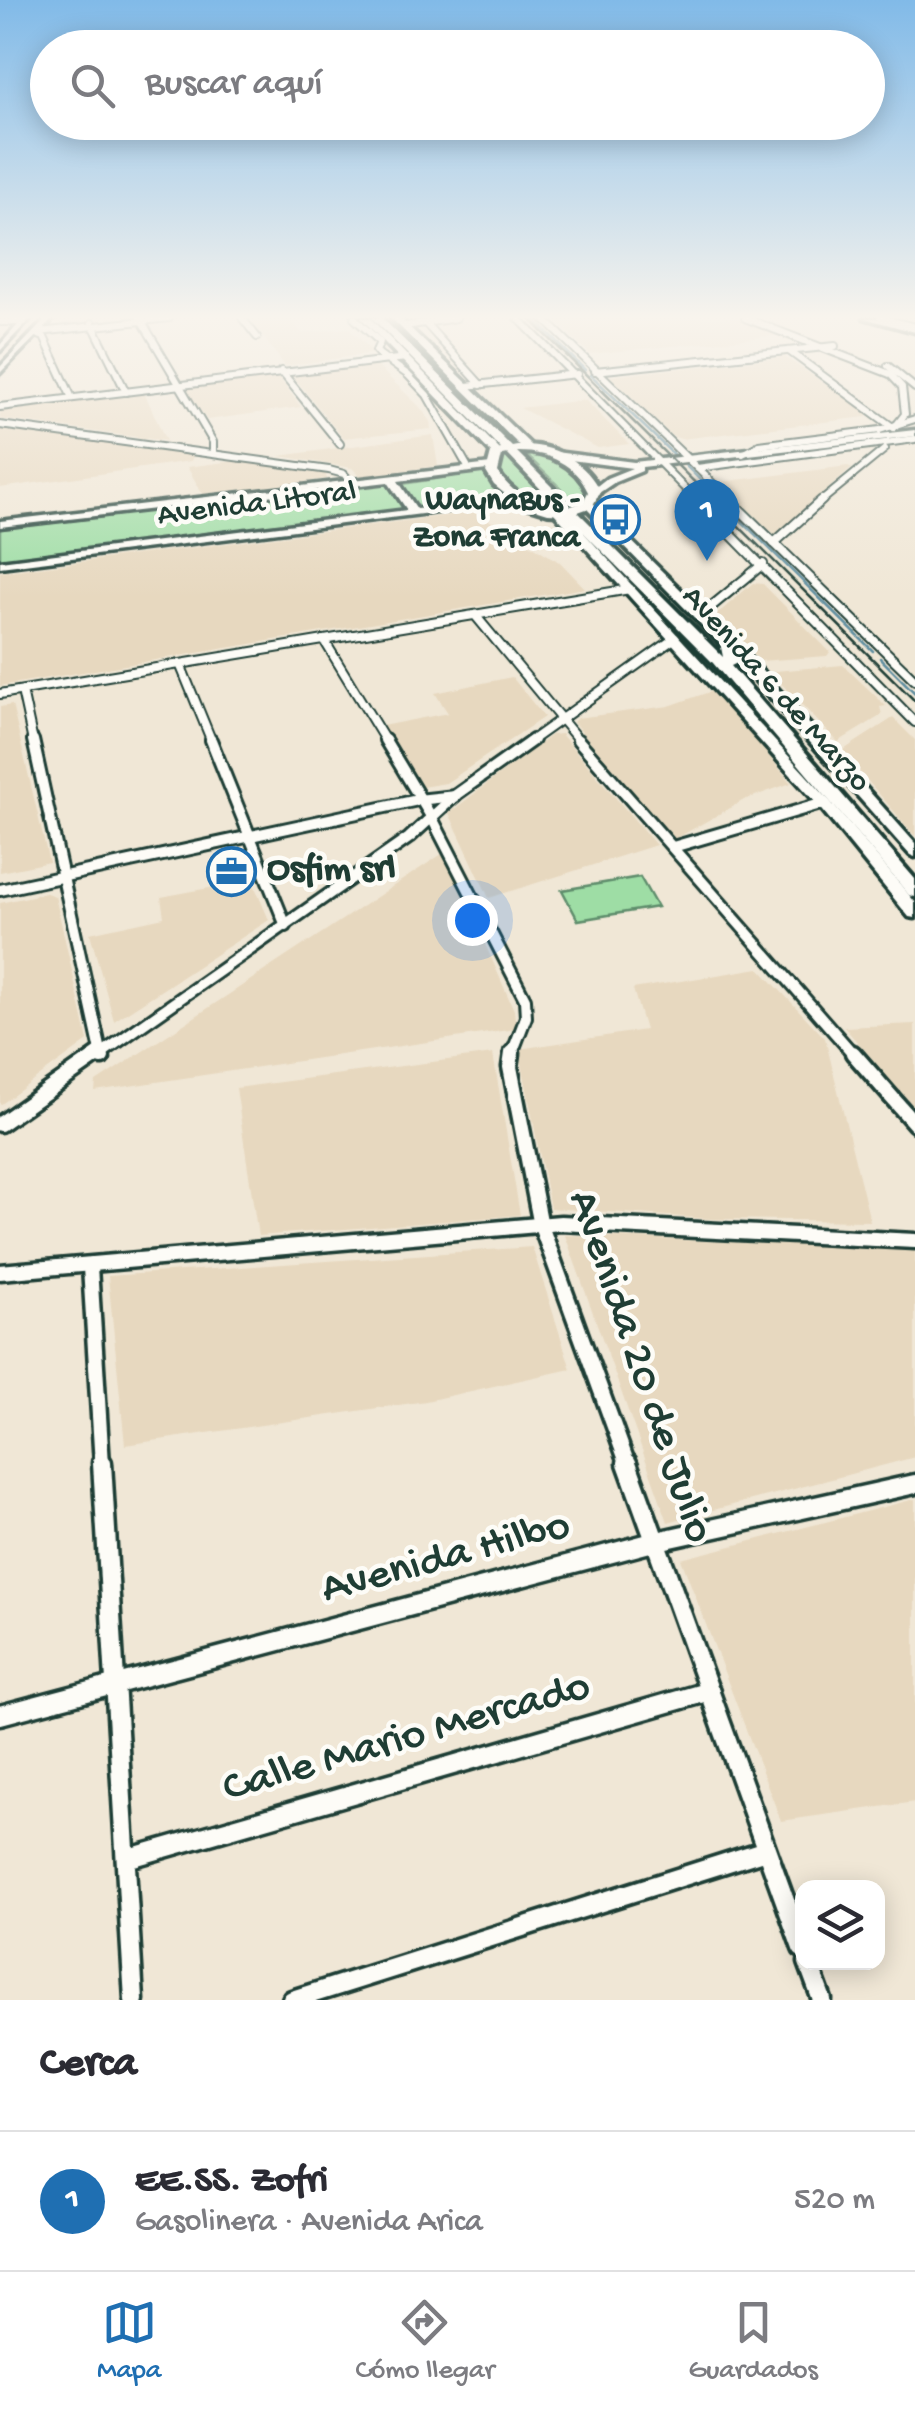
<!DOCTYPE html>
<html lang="es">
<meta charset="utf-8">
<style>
body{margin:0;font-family:"Gochi Hand",sans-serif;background:#f2f2f3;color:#2b2b33}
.controls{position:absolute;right:30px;bottom:30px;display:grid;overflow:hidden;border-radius:20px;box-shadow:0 5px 25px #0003}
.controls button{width:90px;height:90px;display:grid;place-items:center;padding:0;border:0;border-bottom:2px solid #e1e1e2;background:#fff;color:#2b2b33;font:50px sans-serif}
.you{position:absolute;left:472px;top:920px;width:35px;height:35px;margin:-25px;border:8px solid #fff;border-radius:50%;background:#1a73e8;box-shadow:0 0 0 15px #1a73e833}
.badge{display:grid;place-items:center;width:65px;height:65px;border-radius:50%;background:#1f6fb2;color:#fff;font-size:32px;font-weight:700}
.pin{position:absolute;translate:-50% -82px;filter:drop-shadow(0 2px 5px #0008)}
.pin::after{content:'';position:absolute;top:52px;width:35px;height:30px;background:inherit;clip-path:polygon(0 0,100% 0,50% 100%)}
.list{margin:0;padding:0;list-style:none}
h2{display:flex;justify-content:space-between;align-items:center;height:130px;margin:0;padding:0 40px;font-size:42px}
h2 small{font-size:32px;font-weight:400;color:#7c7c81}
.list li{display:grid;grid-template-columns:65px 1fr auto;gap:30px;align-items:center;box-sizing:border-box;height:140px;padding:0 40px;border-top:2px solid #e1e1e2}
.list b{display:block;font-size:38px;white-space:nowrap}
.list p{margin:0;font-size:32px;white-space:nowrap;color:#7c7c81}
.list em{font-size:32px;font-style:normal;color:#7c7c81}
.icon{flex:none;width:55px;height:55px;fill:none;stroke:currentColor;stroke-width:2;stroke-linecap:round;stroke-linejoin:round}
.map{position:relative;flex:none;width:915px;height:2000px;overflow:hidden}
.search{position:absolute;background:#fff;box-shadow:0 5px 25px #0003;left:30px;right:30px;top:30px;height:110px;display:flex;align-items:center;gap:25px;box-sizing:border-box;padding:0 35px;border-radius:55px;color:#7c7c81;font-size:38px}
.sheet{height:270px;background:#fff}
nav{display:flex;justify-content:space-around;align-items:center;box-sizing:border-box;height:140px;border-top:2px solid #e1e1e2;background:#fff;font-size:28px;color:#7c7c81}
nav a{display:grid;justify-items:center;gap:5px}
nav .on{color:#1f6fb2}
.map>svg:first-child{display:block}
.built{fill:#e7d8bf}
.green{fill:#9edda5;stroke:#5e8d6c;stroke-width:2.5}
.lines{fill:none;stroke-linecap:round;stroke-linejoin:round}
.stream{stroke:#5e8ea0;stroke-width:2.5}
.street-far4-casing{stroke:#1f3d34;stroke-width:10}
.street-far3-casing{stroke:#1f3d34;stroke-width:12}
.street-far2-casing{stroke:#1f3d34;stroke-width:16}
.street-far1-casing{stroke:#1f3d34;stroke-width:21}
.street-casing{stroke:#1f3d34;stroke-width:25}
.secondary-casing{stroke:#1f3d34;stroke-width:7}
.primary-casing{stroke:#1f3d34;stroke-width:7}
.highway-casing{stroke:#1f3d34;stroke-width:8}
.street-far4{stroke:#fdfcf7;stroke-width:6}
.street-far3{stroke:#fdfcf7;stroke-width:8}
.street-far2{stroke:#fdfcf7;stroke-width:10}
.street-far1{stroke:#fdfcf7;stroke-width:14}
.street{stroke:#fdfcf7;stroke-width:18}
.secondary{fill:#fdfcf7;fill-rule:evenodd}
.primary{fill:#fdfcf7;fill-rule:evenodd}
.highway{fill:#fdfcf7;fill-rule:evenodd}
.rail{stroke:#1f3d34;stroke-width:2.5}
.labels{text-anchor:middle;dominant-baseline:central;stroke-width:9;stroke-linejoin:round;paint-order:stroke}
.far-poi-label{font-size:32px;font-weight:bold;fill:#1f3d34;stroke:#fdfcf7;text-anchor:end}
.far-street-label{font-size:32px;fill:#1f3d34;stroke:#fdfcf7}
.poi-label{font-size:38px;font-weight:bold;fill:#1f3d34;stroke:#fdfcf7;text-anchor:start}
.near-street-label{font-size:45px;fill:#1f3d34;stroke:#fdfcf7}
</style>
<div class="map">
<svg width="915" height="2000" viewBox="0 0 915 2000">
<rect width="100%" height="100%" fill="#f0e7d6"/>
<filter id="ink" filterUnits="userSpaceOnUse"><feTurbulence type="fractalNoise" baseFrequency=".01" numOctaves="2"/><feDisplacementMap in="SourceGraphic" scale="20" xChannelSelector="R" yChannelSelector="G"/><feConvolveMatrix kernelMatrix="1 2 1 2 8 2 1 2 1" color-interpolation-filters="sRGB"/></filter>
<g filter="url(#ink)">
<g class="built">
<path d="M249,318h55l-13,2 11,13 47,-5 25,25 -89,13z"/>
<path d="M553,318h186l46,17 -195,19z"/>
<path d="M785,357l83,56 -2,4 -185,22 -9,-3 -62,-60z"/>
<path d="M375,364l44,42 11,14 1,9 -88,9 -50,-62z"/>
<path d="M278,376l23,31 -94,13 -22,-32z"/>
<path d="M144,392l22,49 -166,-22v-9z"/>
<path d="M585,400l44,44 -31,4 -78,-40z"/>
<path d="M0,429l81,11 112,16 -2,5 -191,27z"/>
<path d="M433,435l5,31 -78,10 -8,-8 -72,-12z"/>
<path d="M233,461l92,13 2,5 -124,15 -16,-27z"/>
<path d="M848,466l4,2 -77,67 -55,-53z"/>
<path d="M475,512l85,50 25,26 -585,98v-114z"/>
<path d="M753,583l10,1 67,68 -3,4 -67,5 -46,-44z"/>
<path d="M843,665l43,41 -6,1 2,8 -44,27 -65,-67 2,-4z"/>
<path d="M512,677l32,40 -98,66 -30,5 -34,-62 66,-13 -13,-20z"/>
<path d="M715,690l76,93 -47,17 -69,39 -102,-117 4,-4 92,-12z"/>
<path d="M12,705l37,157 -49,10v-165z"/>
<path d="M893,718l22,22v96l-73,-85z"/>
<path d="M561,734l95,111 -167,53 -40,-85 102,-78z"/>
<path d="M445,852l69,158 2,19 -421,62 1,-9z"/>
<path d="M252,880l17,40 -155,101 -24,-88 74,-16 -3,-20z"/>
<path d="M46,893l9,3 33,145 -88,64v-202z"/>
<path d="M759,968l66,70 45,183 -159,-2 -161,-11 -31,-159 126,-19 -12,-41z"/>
<path d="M915,1024v84l-71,-81z"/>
<path d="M493,1054l27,161 -262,21 -22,-148z"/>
<path d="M565,1235l350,15v207l-247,65z"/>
<path d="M532,1247l39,122 -145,32 -301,44 -17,-169z"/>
<path d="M915,1499v303l-134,19 -100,-262z"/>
</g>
<g class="green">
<path d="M521,450l50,16 16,18 -3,18 -5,4z"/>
<path d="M506,452l54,57 -32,-9 -29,-22 -2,-17z"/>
<path d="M487,471l10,17 12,9 -88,9 -6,-2 -13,-20z"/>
<path d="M387,483l17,28 -404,49v-31z"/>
<path d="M640,877l17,30 -79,13 -16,-30z"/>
</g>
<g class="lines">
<g class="stream">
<path d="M533,318l52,52"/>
<path d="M591,375l86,83"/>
<path d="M683,463l190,188"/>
<path d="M880,658l35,35"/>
</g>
<defs>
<g id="street-far4">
<path d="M140,318l73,124v12"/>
<path d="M242,318l15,19"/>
<path d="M354,318l26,24 -4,9 4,4 28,20 19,20 42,74"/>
<path d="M518,318l181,185"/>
<path d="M543,318l190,185"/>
<path d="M745,318l145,56 12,13 3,27 -11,14"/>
<path d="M880,318l35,9"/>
<path d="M0,322h24"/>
<path d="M92,323l34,69"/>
<path d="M426,324l55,61"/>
<path d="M405,326l51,-8"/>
<path d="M39,332l130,-14"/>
<path d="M36,334l8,3 28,61"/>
<path d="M789,351l105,77"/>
<path d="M888,366l27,22"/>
<path d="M281,371l59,73"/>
<path d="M595,371l240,-25"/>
<path d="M466,386l111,-12"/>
<path d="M0,407l406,-49"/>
<path d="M0,425l329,45 15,4 7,9"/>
<path d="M743,454l16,-9 121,-15 35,-11"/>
<path d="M697,468l218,-29"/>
<path d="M819,503l66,-54"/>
</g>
<g id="street-far3">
<path d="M697,500l218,222"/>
<path d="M730,500l185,180"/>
<path d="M774,543l48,-43"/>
<path d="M475,615l105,127"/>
<path d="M701,615l62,-51"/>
<path d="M324,640l62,102"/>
<path d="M180,664l32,78"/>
<path d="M22,691l11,51"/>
<path d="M0,694l630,-105"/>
<path d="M529,742l146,-104"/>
</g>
<g id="street-far2">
<path d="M33,740l69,316"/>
<path d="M211,740l75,186"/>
<path d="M385,740l47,78 93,181 1,18 -15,39"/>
<path d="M578,740l277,316"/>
<path d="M673,847l151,-44"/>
<path d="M0,890l418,-90 37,-4"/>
<path d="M98,1056l311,-218 48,-44 76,-54"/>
</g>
<g id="street-far1">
<path d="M101,1053l1,4"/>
<path d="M512,1053l-2,14 31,159 87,239"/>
<path d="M853,1053l62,71"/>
<path d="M0,1124l101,-71"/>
<path d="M90,1267l12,198"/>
<path d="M0,1272l561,-49 354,18"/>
</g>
<g id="street">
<path d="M102,1463l32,537"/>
<path d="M627,1463l175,485"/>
<path d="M0,1715l657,-174 258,-57"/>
<path d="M126,1859l584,-168"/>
<path d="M808,1962l14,38"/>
<path d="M292,2000l474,-150"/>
</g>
<g id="secondary">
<path d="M24,318h7l-31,33v-6z"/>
<path d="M47,318h7l-54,55v-6z"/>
<path d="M864,318h11l40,10v4z"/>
</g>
<g id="primary">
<path d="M361,318h9l131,133v4h-8z"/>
<path d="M391,318h9l132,128v4h-8z"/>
<path d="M915,430v6l-273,31v4l-27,11 -22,15 -4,-1v-4l18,-14 25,-10 -77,-10 -5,-3 5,-3 79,10z"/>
<path d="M491,464l4,1v4l-97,12 19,28 104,-13 5,3 -1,2 -525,66v-6l407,-51 -19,-28 -388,45v-6z"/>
<path d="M584,502h8l164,162 159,179v14l-5,-2 -164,-185 -162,-164z"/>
<path d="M554,509h8l267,291 86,102v16l-6,-1 -90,-111 -265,-293z"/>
</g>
<path id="highway" d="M372,318h10l130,129c34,-8 74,13 88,45l-8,15 -14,5 145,145 -3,-15 12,-3 7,23 -8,4 184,213v18l-6,-2 -196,-232 -148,-149 -17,-1 -32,-10 -22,-18 -8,-13 5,-19 10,-4zM517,452c29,-1 59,12 71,40l-5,10 -12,4zM507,454l51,53c-25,-2 -47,-14 -60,-35l4,-17z"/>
</defs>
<use href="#street-far4" class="street-far4-casing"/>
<use href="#street-far3" class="street-far3-casing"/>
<use href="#street-far2" class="street-far2-casing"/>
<use href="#street-far1" class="street-far1-casing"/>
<use href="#street" class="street-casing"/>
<use href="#secondary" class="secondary-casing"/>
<use href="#primary" class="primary-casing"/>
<use href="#highway" class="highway-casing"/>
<use href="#street-far4" class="street-far4"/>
<use href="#street-far3" class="street-far3"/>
<use href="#street-far2" class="street-far2"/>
<use href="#street-far1" class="street-far1"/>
<use href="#street" class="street"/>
<use href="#secondary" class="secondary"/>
<use href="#primary" class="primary"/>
<use href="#highway" class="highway"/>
<path class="rail" d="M529,318l386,383"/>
</g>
</g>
<linearGradient id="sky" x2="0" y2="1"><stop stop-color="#81bae8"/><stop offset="0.53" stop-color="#f8f4ed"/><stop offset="1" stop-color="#f8f4ed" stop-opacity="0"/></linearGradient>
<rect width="915" height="598" fill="url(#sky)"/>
<defs>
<symbol id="bus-ring" viewBox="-11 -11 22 22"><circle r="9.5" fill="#fdfcf7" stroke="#1f6fb2" stroke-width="1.5"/><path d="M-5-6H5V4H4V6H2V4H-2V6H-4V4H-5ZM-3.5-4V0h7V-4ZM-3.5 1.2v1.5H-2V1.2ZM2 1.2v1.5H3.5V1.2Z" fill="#1f6fb2"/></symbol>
<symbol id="office-ring" viewBox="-11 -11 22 22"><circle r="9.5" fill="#fdfcf7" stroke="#1f6fb2" stroke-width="1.5"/><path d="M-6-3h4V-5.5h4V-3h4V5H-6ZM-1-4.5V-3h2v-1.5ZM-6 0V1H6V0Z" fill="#1f6fb2"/></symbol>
</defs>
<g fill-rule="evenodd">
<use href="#bus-ring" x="588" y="492" width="55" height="55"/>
<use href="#office-ring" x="204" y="844" width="55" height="55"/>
</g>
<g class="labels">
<g class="far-poi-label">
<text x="580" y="502">WaynaBus -<tspan x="580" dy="37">Zona Franca</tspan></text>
</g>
<g class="far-street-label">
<text transform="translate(257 505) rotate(-7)">Avenida Litoral</text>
<text transform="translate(775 690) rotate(48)">Avenida 6 de Marzo</text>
</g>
<g class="poi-label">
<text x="267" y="871">Osfim srl</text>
</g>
<g class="near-street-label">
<text transform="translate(639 1367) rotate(71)">Avenida 20 de Julio</text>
<text transform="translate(446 1559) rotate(-15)">Avenida Hilbo</text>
<text transform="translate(407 1739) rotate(-16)">Calle Mario Mercado</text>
</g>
</g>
</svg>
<div class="controls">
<button><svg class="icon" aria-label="layers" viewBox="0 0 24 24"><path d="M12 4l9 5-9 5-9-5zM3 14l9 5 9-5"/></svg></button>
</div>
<div class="you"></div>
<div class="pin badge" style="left:707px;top:561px">1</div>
<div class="search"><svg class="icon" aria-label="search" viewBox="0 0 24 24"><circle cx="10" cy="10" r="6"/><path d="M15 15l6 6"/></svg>Buscar aquí</div>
</div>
<section class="sheet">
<h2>Cerca<small></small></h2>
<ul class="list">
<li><span class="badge">1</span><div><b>EE.SS. Zofri</b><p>Gasolinera · Avenida Arica</p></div><em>520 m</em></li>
</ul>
</section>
<nav>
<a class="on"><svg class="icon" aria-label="map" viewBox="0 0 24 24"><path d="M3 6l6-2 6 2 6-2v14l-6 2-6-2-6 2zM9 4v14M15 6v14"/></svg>Mapa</a>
<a><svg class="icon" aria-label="directions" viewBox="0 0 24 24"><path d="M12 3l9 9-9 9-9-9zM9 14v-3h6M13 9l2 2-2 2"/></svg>Cómo llegar</a>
<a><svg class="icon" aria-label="saved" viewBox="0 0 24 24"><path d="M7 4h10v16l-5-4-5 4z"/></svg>Guardados</a>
</nav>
